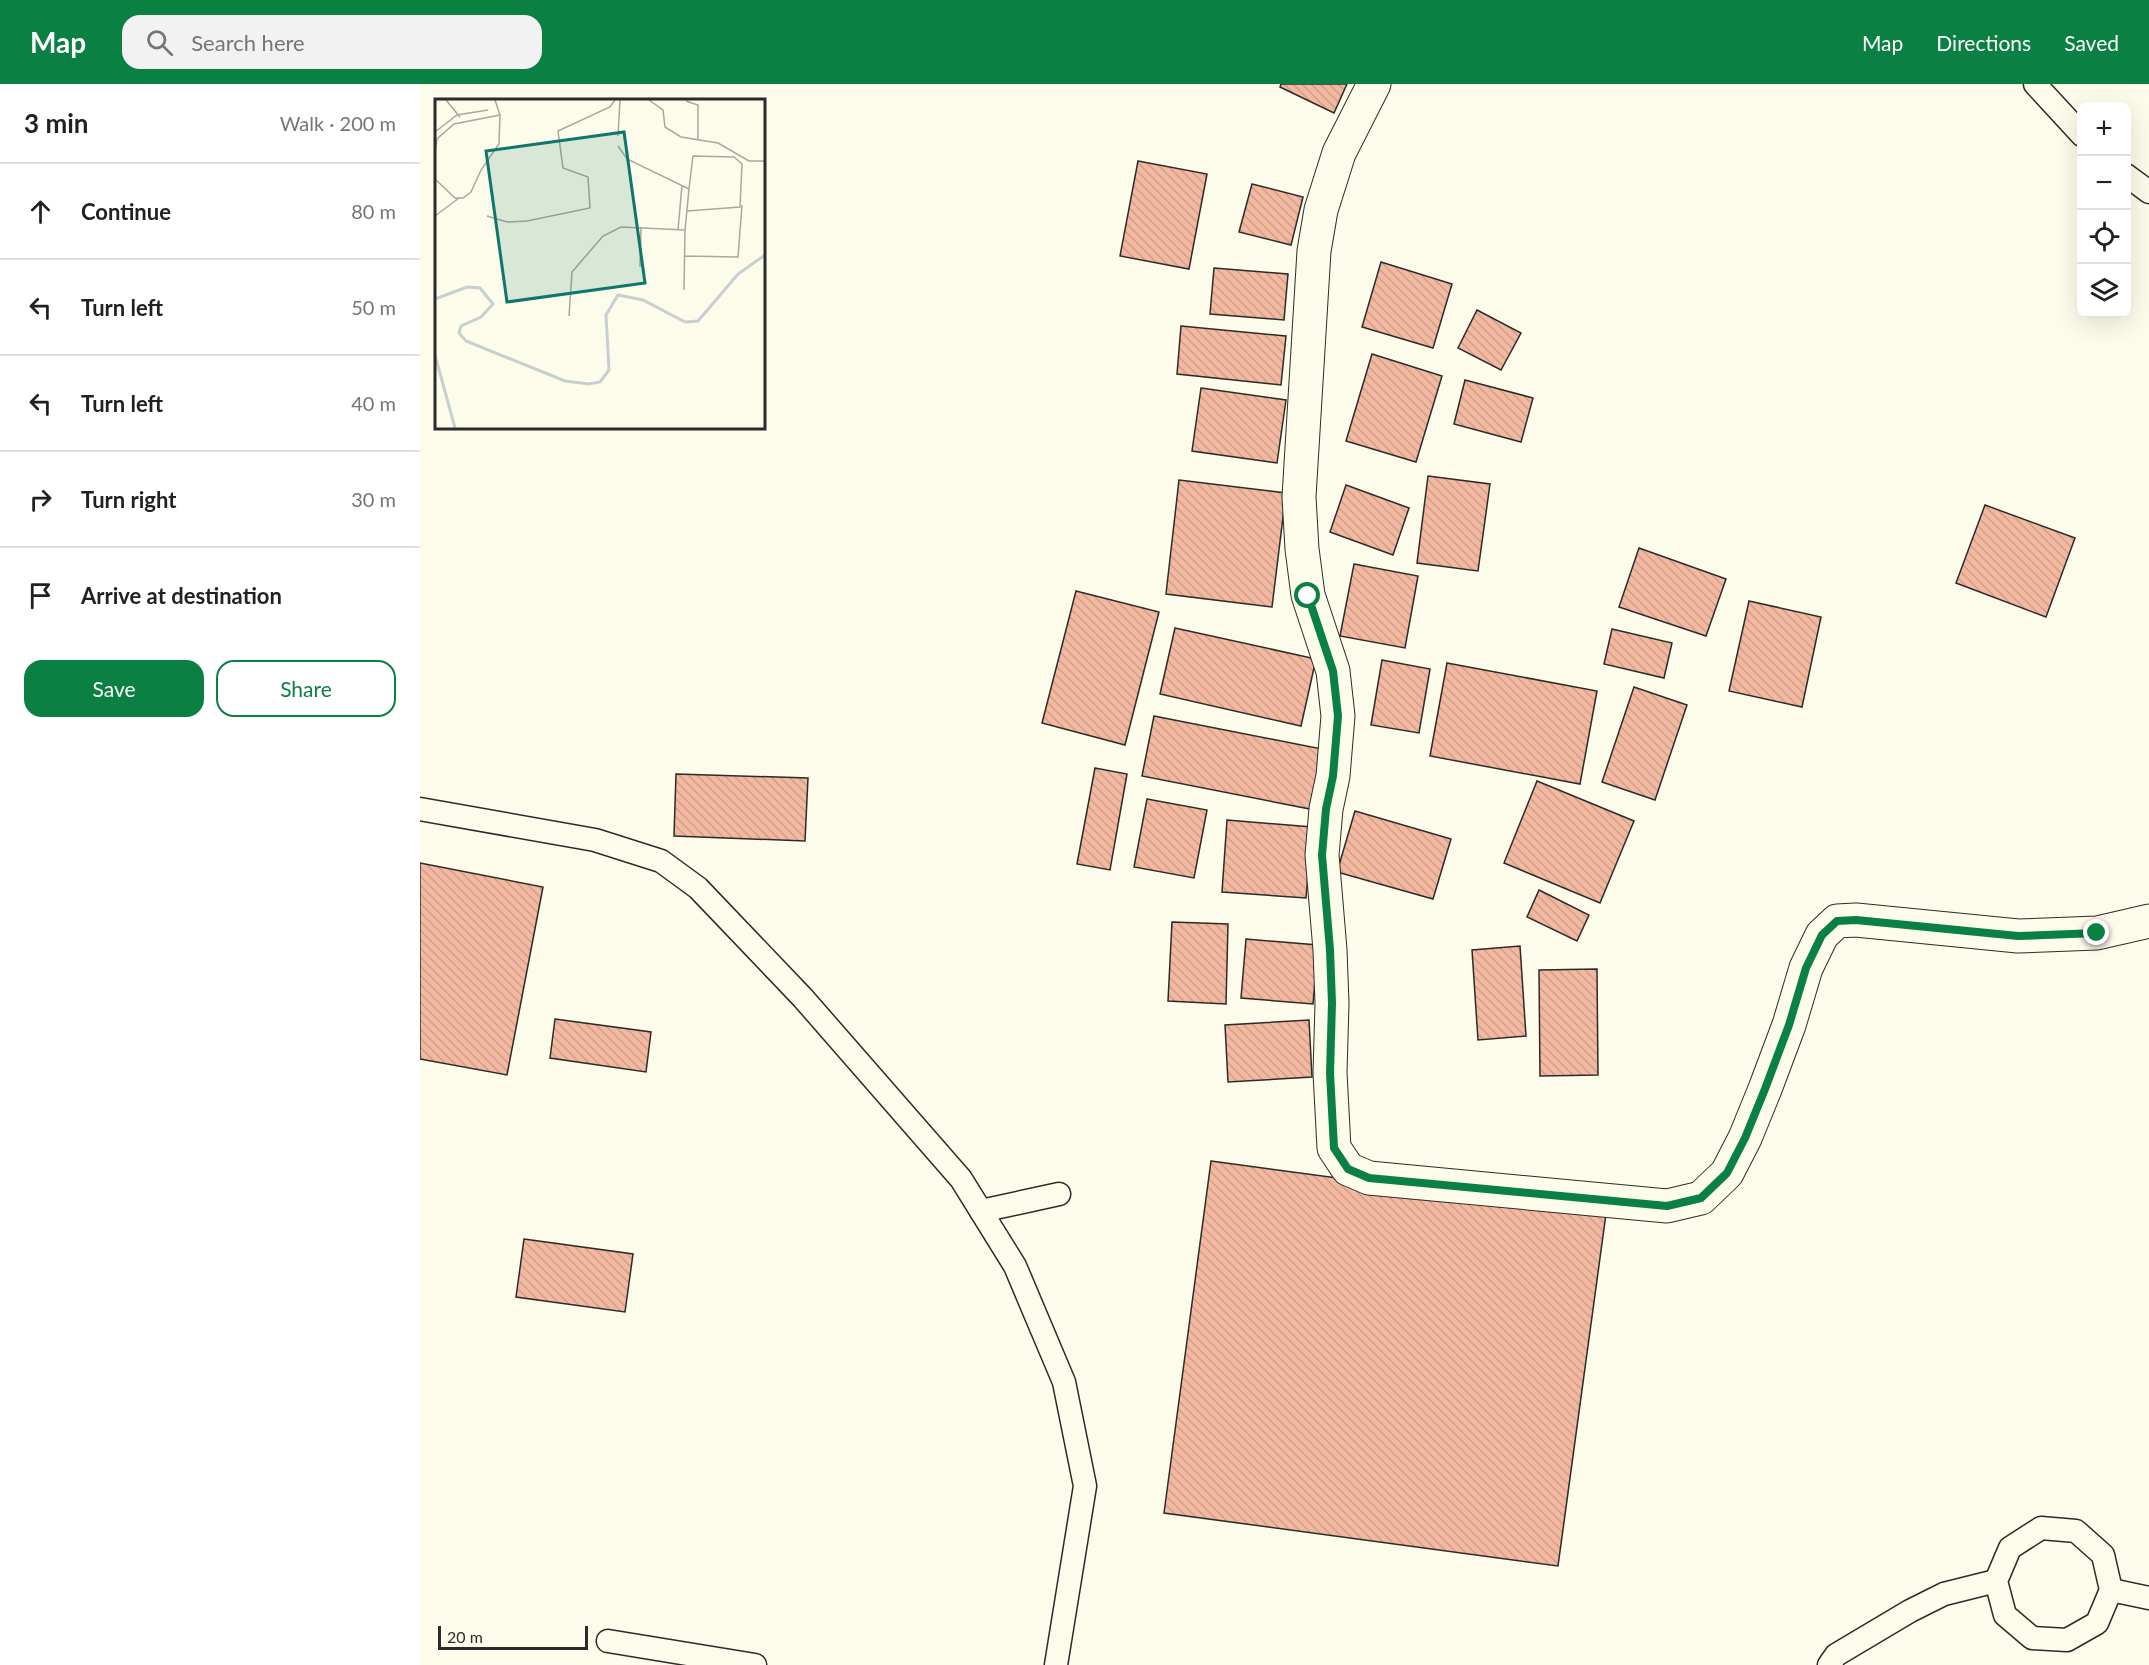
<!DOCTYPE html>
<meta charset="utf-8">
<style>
body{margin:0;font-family:Lato,sans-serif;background:#f2f2f2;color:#202124}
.controls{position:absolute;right:18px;top:18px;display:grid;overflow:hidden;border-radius:12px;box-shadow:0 6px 24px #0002}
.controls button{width:54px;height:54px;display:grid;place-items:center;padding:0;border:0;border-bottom:2px solid #e0e0e0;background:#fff;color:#202124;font:30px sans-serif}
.scale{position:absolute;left:18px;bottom:15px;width:150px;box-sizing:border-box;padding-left:6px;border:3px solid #2b2b2b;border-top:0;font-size:16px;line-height:21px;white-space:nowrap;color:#2b2b2b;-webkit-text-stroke:4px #fdfbea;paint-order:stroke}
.stop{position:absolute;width:18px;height:18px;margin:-14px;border:4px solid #0b8043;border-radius:50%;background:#fff}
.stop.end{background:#0b8043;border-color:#fff;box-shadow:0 2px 6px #0008}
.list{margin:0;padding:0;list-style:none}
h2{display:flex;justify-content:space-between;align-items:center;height:78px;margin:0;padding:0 24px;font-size:26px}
h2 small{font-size:20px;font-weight:400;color:#757577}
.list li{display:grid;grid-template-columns:39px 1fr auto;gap:18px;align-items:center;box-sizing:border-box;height:96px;padding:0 24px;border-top:2px solid #e0e0e0}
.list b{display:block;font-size:22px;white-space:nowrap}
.list em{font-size:20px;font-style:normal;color:#757577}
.actions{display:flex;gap:12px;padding:18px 24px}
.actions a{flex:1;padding:14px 0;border:2px solid #0b8043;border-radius:18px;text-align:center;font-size:21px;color:#0b8043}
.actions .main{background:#0b8043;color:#fff}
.icon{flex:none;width:33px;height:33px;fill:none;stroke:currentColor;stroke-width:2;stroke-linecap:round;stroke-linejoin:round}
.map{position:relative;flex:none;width:1729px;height:1581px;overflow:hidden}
header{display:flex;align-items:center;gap:36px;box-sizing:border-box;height:84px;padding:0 30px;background:#0b8043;color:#fff}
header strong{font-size:28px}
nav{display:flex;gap:33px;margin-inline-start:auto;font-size:21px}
.search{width:420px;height:54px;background:#f2f2f2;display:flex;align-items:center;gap:15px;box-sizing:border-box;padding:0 21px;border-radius:18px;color:#757577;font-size:22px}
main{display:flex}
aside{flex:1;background:#fff}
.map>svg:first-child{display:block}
.building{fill:url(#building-back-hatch);stroke:#2b2b2b;stroke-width:1.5}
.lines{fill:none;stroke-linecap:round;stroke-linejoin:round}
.lane-casing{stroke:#2b2b2b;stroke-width:25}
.street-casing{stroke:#2b2b2b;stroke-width:35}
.lane{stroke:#fdfbea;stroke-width:22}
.street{stroke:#fdfbea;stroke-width:33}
.route{stroke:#0b8043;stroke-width:8}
.inset-river{fill:none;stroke:#c7d0d0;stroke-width:3}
.inset-road{fill:none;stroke:#a9a89e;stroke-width:1.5}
.view{fill:#0f766e;fill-opacity:0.15;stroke:#0f766e;stroke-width:3}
.inset-edge{fill:none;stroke:#2b2b2b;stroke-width:3}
</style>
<header>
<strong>Map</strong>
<div class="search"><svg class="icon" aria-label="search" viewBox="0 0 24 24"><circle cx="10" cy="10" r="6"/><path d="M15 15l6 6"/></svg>Search here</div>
<nav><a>Map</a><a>Directions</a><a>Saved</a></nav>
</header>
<main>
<aside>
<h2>3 min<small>Walk · 200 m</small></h2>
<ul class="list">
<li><svg class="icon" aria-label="ahead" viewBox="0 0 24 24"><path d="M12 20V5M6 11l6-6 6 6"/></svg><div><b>Continue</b></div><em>80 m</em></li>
<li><svg class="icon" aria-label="left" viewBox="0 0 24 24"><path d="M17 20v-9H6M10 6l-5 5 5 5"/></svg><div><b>Turn left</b></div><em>50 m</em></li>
<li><svg class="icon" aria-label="left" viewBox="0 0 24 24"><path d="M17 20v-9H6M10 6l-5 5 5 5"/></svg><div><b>Turn left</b></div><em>40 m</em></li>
<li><svg class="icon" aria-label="right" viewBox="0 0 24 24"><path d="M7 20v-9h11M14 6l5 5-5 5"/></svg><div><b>Turn right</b></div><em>30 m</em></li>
<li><svg class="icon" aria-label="arrive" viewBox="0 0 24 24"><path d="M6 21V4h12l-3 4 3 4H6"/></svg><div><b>Arrive at destination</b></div></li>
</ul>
<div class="actions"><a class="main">Save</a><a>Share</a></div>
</aside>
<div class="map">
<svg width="1729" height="1581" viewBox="0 0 1729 1581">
<defs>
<pattern id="building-back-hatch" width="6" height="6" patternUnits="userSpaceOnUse" patternTransform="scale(1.5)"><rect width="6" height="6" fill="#f2b8a0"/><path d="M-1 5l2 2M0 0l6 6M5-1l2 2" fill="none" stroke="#d09e8a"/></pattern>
</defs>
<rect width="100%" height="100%" fill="#fdfbea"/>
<g class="building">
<path d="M861,0h66l-13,29 -54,-26z"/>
<path d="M718,77l69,13 -18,95 -69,-13z"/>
<path d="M832,100l51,13 -12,48 -52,-13z"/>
<path d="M961,178l71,22 -19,64 -71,-21z"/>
<path d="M794,184l74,6 -4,46 -74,-6z"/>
<path d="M1057,226l44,23 -20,37 -43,-22z"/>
<path d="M761,242l105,10 -5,49 -104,-11z"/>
<path d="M952,270l70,22 -26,86 -70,-21z"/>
<path d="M1045,296l68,18 -12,44 -67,-18z"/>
<path d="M781,304l85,12 -9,63 -85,-12z"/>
<path d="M1008,392l62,8 -12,87 -61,-8z"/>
<path d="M759,396l107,13 -14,114 -106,-13z"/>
<path d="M926,401l63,23 -16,47 -63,-23z"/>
<path d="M1565,421l90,33 -29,79 -90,-34z"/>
<path d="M1219,464l87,31 -20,57 -87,-29z"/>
<path d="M934,480l64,12 -13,72 -65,-12z"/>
<path d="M656,507l83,21 -34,133 -83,-22z"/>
<path d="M1329,517l72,16 -19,90 -73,-16z"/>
<path d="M755,544l141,31 -15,67 -141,-32z"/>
<path d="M1192,545l60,14 -8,35 -60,-14z"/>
<path d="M962,576l48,9 -11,64 -48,-8z"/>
<path d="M1027,579l150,28 -17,93 -150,-28z"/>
<path d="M1214,603l53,18 -32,95 -53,-18z"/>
<path d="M734,632l168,33 -12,60 -168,-33z"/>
<path d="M675,684l32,6 -17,96 -33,-6z"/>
<path d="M256,690l132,4 -3,63 -131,-5z"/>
<path d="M1117,697l97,40 -34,82 -96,-40z"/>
<path d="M727,715l60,11 -13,68 -60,-11z"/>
<path d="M935,727l96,28 -18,60 -96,-27z"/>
<path d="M807,736l85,7 -6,71 -84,-6z"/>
<path d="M0,779l123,24 -36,188 -87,-16z"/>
<path d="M1119,806l50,25 -12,26 -50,-24z"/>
<path d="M752,838l56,2 -2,80 -58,-3z"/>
<path d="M826,855l72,6 -5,59 -72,-6z"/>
<path d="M1100,862l6,90 -48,4 -6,-90z"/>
<path d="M1177,885l1,106 -58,1 -1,-106z"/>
<path d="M135,935l96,13 -5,40 -96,-14z"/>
<path d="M889,936l3,57 -84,5 -3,-57z"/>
<path d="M791,1077l395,53 -48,352 -394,-53z"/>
<path d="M104,1155l109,15 -8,58 -109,-15z"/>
</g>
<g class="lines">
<defs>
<g id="lane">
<path d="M1615,0l47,51"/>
<path d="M1706,91l23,17"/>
<path d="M0,725l175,31 66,21 37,27 105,110 158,181 54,87 49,116 21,104 -29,179"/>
<path d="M561,1127l78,-17"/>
<path d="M1621,1444l35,3 27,24 8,35 -14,33 -30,17 -35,-2 -27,-23 -9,-34 14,-33z"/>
<path d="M1691,1506l38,8"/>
<path d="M188,1557l147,24"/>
<path d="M1409,1581l7,-10 74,-44 34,-17 52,-13"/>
</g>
<path id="street" d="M954,0l-35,69 -18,57 -7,41 -15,246 3,52 6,46 25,76 5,45 -5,60 -7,33 -4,46 8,95 2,53 -2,70 4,75 14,21 21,9 298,28 34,-8 26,-25 18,-35 20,-49 24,-64 17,-57 16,-33 15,-14 19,-1 162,16 79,-3 52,-12"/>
</defs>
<use href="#lane" class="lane-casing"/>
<use href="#street" class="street-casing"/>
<use href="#lane" class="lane"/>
<use href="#street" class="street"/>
</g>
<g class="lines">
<path class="route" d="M888,512l25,75 5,45 -5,60 -7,33 -4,46 8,95 2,53 -2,70 4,75 14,21 21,9 298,28 34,-8 26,-25 18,-35 20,-49 24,-64 17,-57 16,-33 15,-14 19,-1 162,16 79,-3"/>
</g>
<g transform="translate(15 15)">
<rect width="330" height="330" fill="#fdfbea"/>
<path class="inset-river" d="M0,200l32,-12 13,1 13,16 -12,13 -20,9 -2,7 7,8 99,40 24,3 11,-2 9,-12 -3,-55 12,-20 25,5 42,22M250,223l13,-1 40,-47 27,-19M0,256l20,73"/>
<path class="inset-road" d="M11,1l14,17M214,1l14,10 2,17 16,10 37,6 31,18h16M251,2l12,4v35M0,33l22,-17 31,-5M183,37l2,-36M0,53l2,-13 17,-15 46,-9M0,80l20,19h8l8,-6 10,-22 18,-26 1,-29 -5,-15M252,112l53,-4 2,-43 -8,-7 -41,-1 -4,33M0,117l24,-18M52,117l20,6 20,-1 63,-13 -2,-31 -25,-9 -5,-37 52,-24 5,-7M243,131l4,-45M250,157l53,1 4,-52M205,168l1,-40M249,191l1,-60M134,217l3,-44 31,-36 18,-9 64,3 4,-41 -62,-30 -9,-13"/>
<path class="view" d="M189,33l21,151 -138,19 -21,-151z"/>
<rect width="330" height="330" class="inset-edge"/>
</g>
</svg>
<div class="controls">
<button>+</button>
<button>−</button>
<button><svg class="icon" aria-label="locate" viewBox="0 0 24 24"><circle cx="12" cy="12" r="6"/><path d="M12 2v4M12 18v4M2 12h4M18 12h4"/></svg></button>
<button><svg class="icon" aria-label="layers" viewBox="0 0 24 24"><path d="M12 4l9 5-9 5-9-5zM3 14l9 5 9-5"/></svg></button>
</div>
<div class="scale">20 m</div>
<div class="stop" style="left:888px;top:512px"></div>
<div class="stop end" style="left:1677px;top:849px"></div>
</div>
</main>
